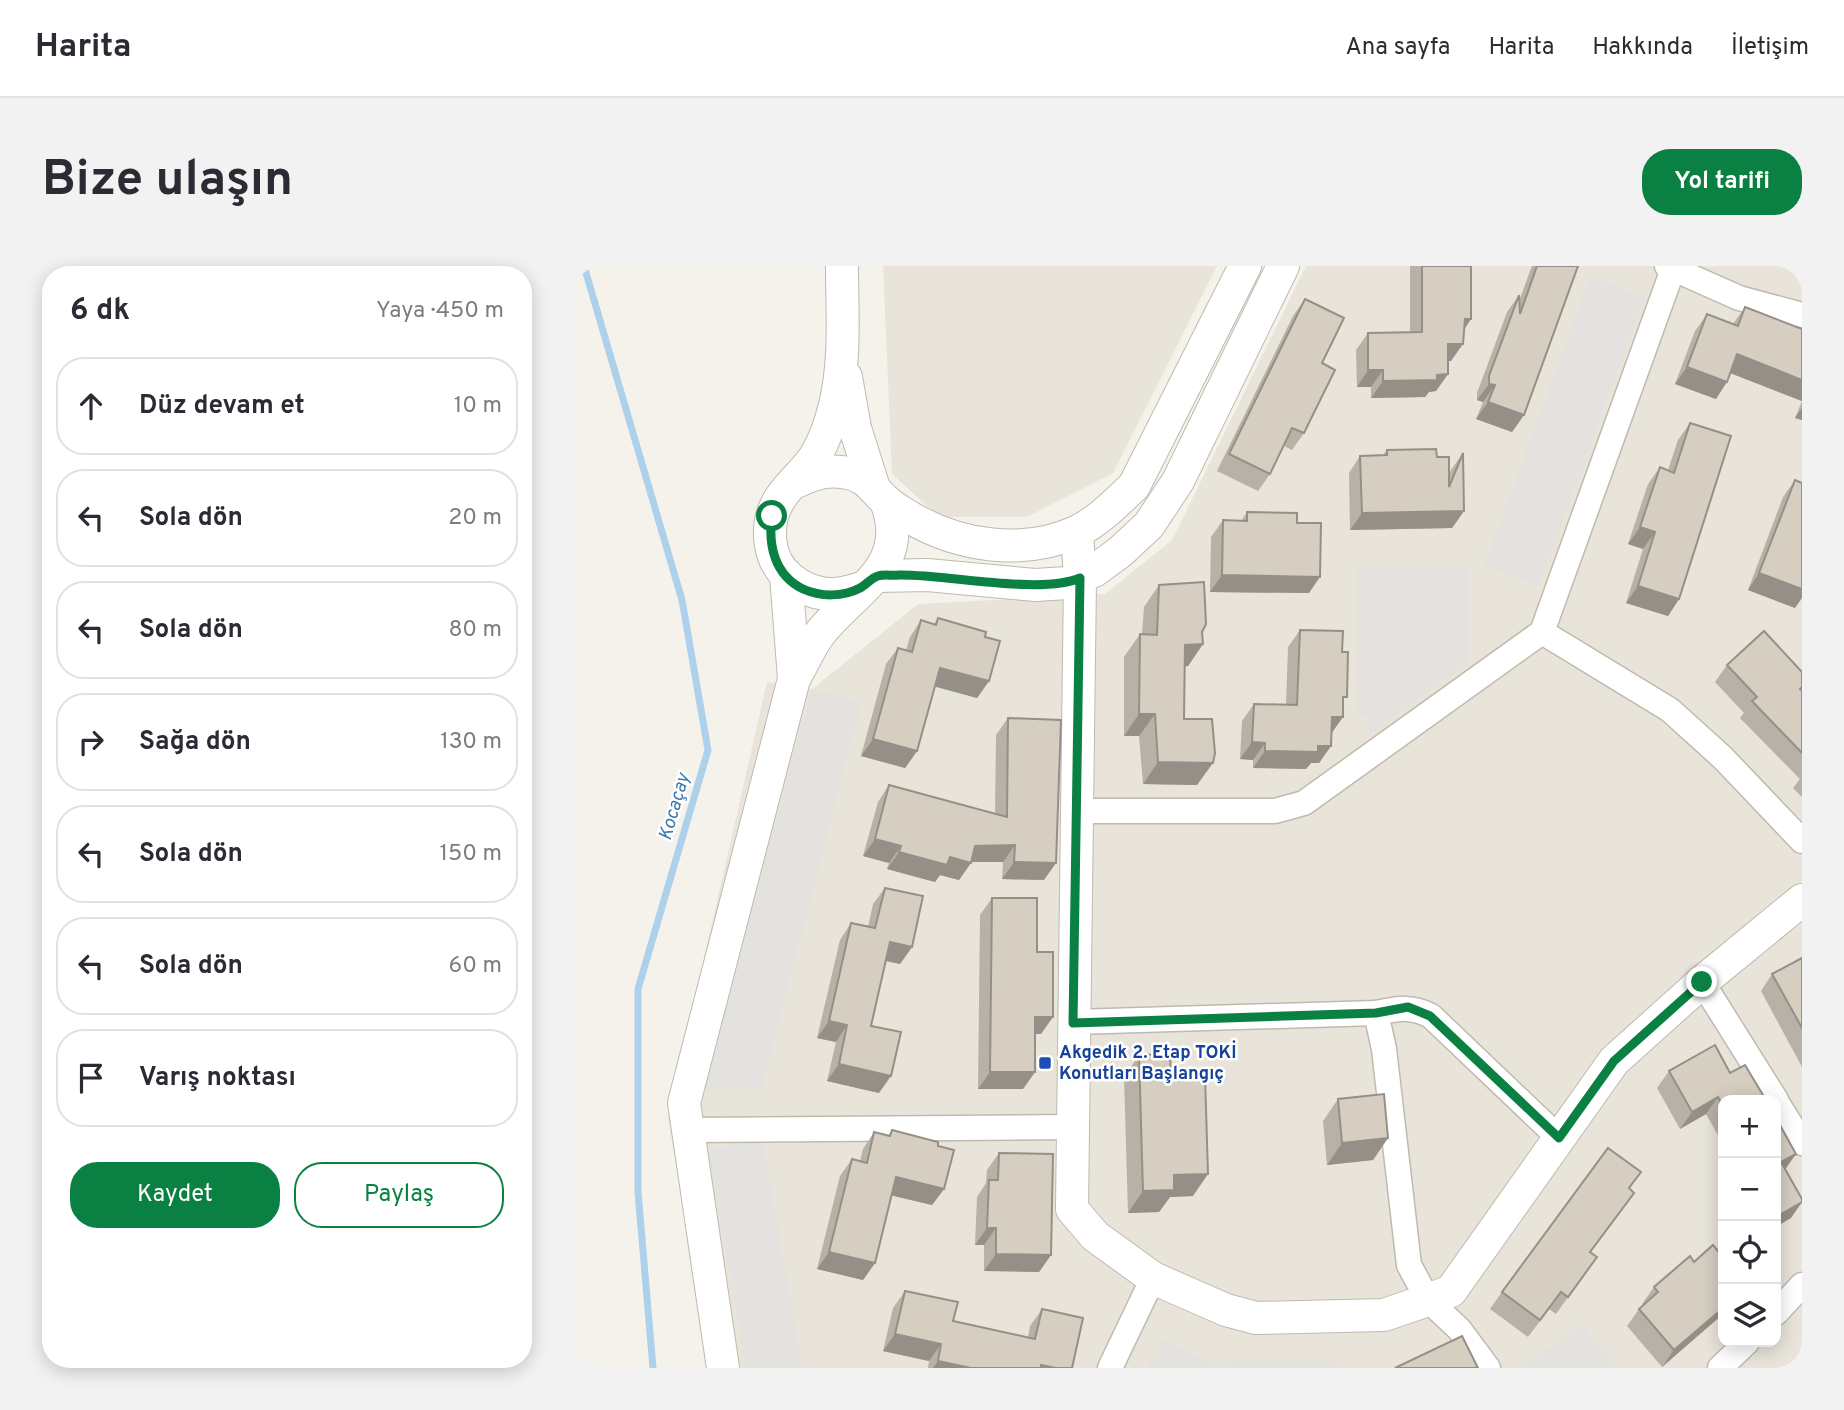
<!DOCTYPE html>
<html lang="tr">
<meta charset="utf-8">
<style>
body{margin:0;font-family:Overpass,sans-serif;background:#f2f2f3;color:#2b2b33}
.controls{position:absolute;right:21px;bottom:21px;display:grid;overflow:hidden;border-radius:14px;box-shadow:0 4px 18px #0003}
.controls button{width:63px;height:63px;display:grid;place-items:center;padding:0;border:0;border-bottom:2px solid #e1e1e2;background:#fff;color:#2b2b33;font:35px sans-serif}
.stop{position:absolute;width:21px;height:21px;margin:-16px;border:5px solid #0b8043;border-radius:50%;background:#fff}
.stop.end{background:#0b8043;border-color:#fff;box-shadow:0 2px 7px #0008}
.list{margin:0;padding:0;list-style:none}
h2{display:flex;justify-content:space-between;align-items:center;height:91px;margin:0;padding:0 28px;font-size:30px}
h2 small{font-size:23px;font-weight:400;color:#7c7c81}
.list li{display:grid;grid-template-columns:46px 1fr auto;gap:21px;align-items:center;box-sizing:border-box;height:98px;margin:0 14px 14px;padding:0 14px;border:2px solid #e1e1e2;border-radius:28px}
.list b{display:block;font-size:26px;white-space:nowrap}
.list em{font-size:23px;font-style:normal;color:#7c7c81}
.actions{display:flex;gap:14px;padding:21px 28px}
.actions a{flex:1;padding:16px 0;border:2px solid #0b8043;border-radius:28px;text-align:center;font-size:24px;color:#0b8043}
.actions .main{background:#0b8043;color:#fff}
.icon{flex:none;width:38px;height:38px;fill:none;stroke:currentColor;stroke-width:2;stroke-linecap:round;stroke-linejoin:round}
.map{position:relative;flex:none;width:1228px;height:1102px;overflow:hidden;border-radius:28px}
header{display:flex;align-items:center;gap:42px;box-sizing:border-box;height:98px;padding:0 35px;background:#fff;border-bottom:2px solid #e1e1e2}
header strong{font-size:33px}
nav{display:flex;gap:38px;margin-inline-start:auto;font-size:24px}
.intro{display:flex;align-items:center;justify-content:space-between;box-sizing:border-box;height:168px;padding:0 42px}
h1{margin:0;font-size:49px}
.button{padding:18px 32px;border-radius:28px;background:#0b8043;color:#fff;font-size:24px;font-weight:700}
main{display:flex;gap:42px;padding:0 42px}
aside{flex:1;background:#fff;border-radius:28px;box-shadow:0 4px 18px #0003}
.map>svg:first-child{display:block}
.residential{fill:#e8e4da;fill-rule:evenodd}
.parking{fill:#e3e2df}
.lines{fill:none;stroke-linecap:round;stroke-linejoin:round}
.stream{stroke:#add0eb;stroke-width:7}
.minor-casing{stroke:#bfbaae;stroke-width:27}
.tertiary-casing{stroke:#bfbaae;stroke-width:34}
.minor{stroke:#fff;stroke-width:24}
.tertiary{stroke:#fff;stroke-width:32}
.wall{fill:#b7b1a6}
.shaded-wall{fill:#959087}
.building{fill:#d5cec1;stroke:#959087;stroke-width:2}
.route{stroke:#0b8043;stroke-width:9}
.transit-dot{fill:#1a4fb4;stroke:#fff;stroke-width:2.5}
.labels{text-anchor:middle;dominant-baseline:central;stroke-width:5;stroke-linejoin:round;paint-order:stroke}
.transit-label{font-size:18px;font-weight:bold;fill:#164399;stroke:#fff;text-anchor:start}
.water-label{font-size:19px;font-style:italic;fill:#3b78ac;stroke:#fff}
</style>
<header>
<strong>Harita</strong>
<nav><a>Ana sayfa</a><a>Harita</a><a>Hakkında</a><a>İletişim</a></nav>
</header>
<div class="intro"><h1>Bize ulaşın</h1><a class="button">Yol tarifi</a></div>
<main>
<aside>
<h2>6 dk<small>Yaya · 450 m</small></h2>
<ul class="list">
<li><svg class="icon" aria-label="ahead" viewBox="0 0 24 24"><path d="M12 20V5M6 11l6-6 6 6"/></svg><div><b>Düz devam et</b></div><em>10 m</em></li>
<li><svg class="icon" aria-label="left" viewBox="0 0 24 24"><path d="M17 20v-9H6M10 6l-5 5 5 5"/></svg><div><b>Sola dön</b></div><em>20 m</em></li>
<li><svg class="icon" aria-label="left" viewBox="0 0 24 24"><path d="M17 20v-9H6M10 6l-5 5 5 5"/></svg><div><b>Sola dön</b></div><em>80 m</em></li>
<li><svg class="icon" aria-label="right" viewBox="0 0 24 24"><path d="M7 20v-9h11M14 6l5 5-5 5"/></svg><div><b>Sağa dön</b></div><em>130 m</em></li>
<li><svg class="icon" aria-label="left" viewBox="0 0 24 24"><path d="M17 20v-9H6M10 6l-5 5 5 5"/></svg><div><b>Sola dön</b></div><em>150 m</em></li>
<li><svg class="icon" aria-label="left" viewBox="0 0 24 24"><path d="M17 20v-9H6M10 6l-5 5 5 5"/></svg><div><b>Sola dön</b></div><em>60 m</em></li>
<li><svg class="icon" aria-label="arrive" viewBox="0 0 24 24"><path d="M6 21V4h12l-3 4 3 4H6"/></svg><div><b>Varış noktası</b></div></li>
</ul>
<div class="actions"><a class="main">Kaydet</a><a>Paylaş</a></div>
</aside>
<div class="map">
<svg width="1228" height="1102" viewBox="0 0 1228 1102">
<rect width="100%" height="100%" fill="#f4f2eb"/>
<g class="residential">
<path d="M309,0h334l-104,207 -86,44h-88l-47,-43z"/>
<path d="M732,0h496v1102h-1093l-41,-252 99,-434 45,7 106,-85 187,-10 67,-54zM1149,834h53v242h-53z"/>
</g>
<g class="parking">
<path d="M1016,11l55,20 -106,289 -55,-20z"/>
<path d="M783,300h112v95l-99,73 -1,-17h-12z"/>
<path d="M238,423l50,12 -101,389h-58z"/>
<path d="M189,874l39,228h-56l-38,-218z"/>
<path d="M1007,1058l36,44h-96z"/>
<path d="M590,1073l42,23 129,-1 1,7h-189z"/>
</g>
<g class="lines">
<path class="stream" d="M10,0l98,334 26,150 -70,239v203l15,176"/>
<defs>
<g id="minor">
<path d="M1093,0l72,32 63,17"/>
<path d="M968,366l128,78 53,48 79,83"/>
<path d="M503,545h198l29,-8 238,-171 131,-363"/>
<path d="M1128,716l74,118"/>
<path d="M802,747l8,36 25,216 19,35 31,29 29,39"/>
<path d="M500,756l302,-9c21,-4 35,-8 55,3l128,122"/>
<path d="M1202,835l26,42"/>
<path d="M113,864l385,-3"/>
<path d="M1202,1047l26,-28"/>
<path d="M536,1102l43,-90"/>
<path d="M1146,1102l27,-26"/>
</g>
<g id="tertiary">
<path d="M268,0c0,46 4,94 -7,139 -4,17 -11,36 -19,50 -10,16 -25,27 -35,42 -17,25 -15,63 10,82 22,18 44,18 70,9"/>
<path d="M272,111l9,51 18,57"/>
<path d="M222,216c19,-9 35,-14 56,-8 15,4 22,16 33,26 7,7 18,13 26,18 48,28 112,38 165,14 22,-10 41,-30 58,-46l111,-220"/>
<path d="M503,266l3,46 -8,631 23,27 58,42 73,32 30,8 128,-3 44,-15 23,-9 163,-230 88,-79 100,-82"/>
<path d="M212,309l8,104"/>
<path d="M303,310l50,-1 108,10 32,-2 27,-12 26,-19 29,-27 29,-44 105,-215"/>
<path d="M149,1102l-39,-265 110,-424c9,-15 16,-33 27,-47 36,-44 90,-66 65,-131"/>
</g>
</defs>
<use href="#minor" class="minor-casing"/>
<use href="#tertiary" class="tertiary-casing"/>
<use href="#minor" class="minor"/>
<use href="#tertiary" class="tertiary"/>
</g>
<g class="wall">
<path d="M836,0h61l-7,63 -13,32h-3v13l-12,17 -7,1 -4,5 -54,1v-11h-14l-1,-37 12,-17 42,-1z"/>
<path d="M958,0h46l-54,149 -12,17 -36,-13 7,-17 -6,-2v-7l30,-81 12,-17v6z"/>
<path d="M731,33l17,64 -18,70 -12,17 -8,-4 -14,28 -12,17 -41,-20 76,-155z"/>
<path d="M1171,41l57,22v91l-7,-2 7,-17 -72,-28 -14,26 -41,-15 20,-53 12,-17 26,10z"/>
<path d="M1116,157l-11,176 -11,17 -42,-13 17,-54 -15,-5 20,-60 12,-17 8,3 10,-30z"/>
<path d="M813,184l50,7 12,18 2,-5 12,-17 1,58 -12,17 -102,2 -1,-57 11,-17 23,-1z"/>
<path d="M1221,214v128l-47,-18 35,-93z"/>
<path d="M673,246l50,11 12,70 -99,-1 1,-55 12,-17 18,1z"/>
<path d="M585,319l43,47 1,12 -15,22h-3l-1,53 13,66 -54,-1 -4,-48h-15v-79l16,-23 2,1 2,-28z"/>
<path d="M364,352l47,19 4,44 -12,17 -42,-12 -18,65 -12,17 -44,-12 25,-92 12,-16 8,2 4,-13 11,-17 13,4z"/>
<path d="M726,364l42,22 1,65 -12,16v13l-12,17h-8l-5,6 -53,-1v-8l-13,-1 2,-38 12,-17 32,1 2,-58z"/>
<path d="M1153,399l75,7v125l-9,-9 7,-9 -60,-61 4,-5 -29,-31z"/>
<path d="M434,452l36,162 -42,-1 1,-17h-32l-12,18 -19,-5 -5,7 -48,-13 2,-6 -26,-7 15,-54 11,-17 106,29 1,-79z"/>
<path d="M311,622l27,59 -12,17 -14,-3 -15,65 8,67 -52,-12 9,-39 -19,-4 23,-98 11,-17 17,4 5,-23z"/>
<path d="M418,632l45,54 4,82h-6v38l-12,17h-45l2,-174z"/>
<path d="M1228,692v109l-41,-76 11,-17z"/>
<path d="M565,789l32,21 22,120 -23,1 -11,15 -31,1 -4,-136z"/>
<path d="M1095,805l61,2 -7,27v44l-17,-30 -26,15 -23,-41z"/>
<path d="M764,833l50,39 -15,22 -46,5 -4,-44z"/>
<path d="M318,864l46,16 6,43 -12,16 -40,-10 -17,68 -12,17 -46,-11 23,-93 12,-17 8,2 3,-12 11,-17 14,4z"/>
<path d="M425,887l52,102 -12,17 -55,-1v-26h-9l2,-48 9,-14 1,-13z"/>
<path d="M1055,923l-7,21 -31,42 6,5 -41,57 -7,-5 -21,28 -38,-28 12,-17z"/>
<path d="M1080,1021l69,27 -61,53 -35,-41 12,-17 4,-4 -1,-1z"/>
<path d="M331,1025l48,30 75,16 2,-11 12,-17 30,59h-144l1,-7 -46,-10 10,-43z"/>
</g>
<g class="shaded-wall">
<path d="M891,53h6l-11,17z"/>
<path d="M874,78h15l-12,17h-15z"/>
<path d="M1163,88l65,26v21l-77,-30z"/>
<path d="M1113,101l40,15 -11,17 -41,-15z"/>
<path d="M794,104h15l-12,17h-14z"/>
<path d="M874,108l-12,17 -7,1 -4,5 -54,1 12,-17z"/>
<path d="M915,118l6,1 -12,17 -6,-2z"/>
<path d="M914,136l36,13 -12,17 -36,-13z"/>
<path d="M1228,142v12l-7,-2z"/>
<path d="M890,245l-12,17 -102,2 12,-17z"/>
<path d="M1066,261l15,5 -12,17 -15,-5z"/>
<path d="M1185,307l43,16v9l-7,10 -47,-18z"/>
<path d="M648,309l98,2 -11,16 -99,-1z"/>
<path d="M1064,320l41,13 -11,17 -42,-13z"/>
<path d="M629,378l-15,22 -19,1 16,-22z"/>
<path d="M366,402l49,13 -12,17 -48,-13z"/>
<path d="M565,448h16l-16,22h-15z"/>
<path d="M758,451h11l-12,17z"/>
<path d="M299,473l44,12 -12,17 -44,-12z"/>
<path d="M678,476l13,1 -12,17 -13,-1z"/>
<path d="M744,480h13l-12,17h-8l-5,6 -53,-1 12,-17z"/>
<path d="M584,496l55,1 -16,22 -54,-1z"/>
<path d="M301,573l26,7 -12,17 -26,-7z"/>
<path d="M441,579l-12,17h-35l3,1 -12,17 -19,-5 -5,7 -48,-13 12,-17 51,5 25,-11z"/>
<path d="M440,596l42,1 -12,17 -42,-1z"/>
<path d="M316,676l22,5 -12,17 -22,-5z"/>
<path d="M461,751h18l-12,17h-18z"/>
<path d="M255,755l18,4 -11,17 -19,-4z"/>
<path d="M265,798l52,12 -12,17 -52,-12z"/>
<path d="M416,806h45l-12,17h-45z"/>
<path d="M1144,831l-12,17 -26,15 12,-17z"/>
<path d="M814,872l-15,22 -46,5 15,-22z"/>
<path d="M1222,888l-12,17 -3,-9z"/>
<path d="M634,908l-15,22 -23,1 -11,15 -31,1 15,-22 31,-16z"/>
<path d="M322,911l48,12 -12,16 -47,-11z"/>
<path d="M1228,936l-11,16 -15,9v-10z"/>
<path d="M413,962h9l-12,17h-9z"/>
<path d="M255,986l46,11 -12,17 -46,-11z"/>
<path d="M422,988l55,1 -12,17 -55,-1z"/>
<path d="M1149,1042v6l-61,53 12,-17z"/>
<path d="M321,1068l46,10 -12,17 -46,-10z"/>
<path d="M364,1095l34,7h-39z"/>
<path d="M467,1099l15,3h-17z"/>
</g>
<g class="building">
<path d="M848,0h49v53h-6l-2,25h-15v30l-11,1v5l-54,1v-11h-15v-37l54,-1z"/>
<path d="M963,0h41l-54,149 -36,-13 7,-17 -6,-1v-8l30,-81 1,19z"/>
<path d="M731,33l39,19 -22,45 13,7 -31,63 -12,-5 -22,46 -41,-20z"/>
<path d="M1171,41l57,22v51l-65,-26 -10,28 -40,-15 20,-53 31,12z"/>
<path d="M1116,157l41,13 -52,163 -41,-13 17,-54 -15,-5 20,-60 14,6z"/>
<path d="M862,183l1,8h12v30l14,-34 1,58 -102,2 -2,-57 27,-1v-5z"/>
<path d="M1221,214l7,3v106l-43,-16z"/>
<path d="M673,246l50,1v10h24l-1,54 -98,-2 1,-55 24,1z"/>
<path d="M630,316l2,42 -4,8 1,12 -18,1 -1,74h28l3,34 -2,10 -55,-1 -3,-48h-16l1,-80 17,1 2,-50z"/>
<path d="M364,352l48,14 -1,5 15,4 -11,40 -49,-13 -23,83 -44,-12 25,-91 14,4 9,-32 15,5z"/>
<path d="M726,364l43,1 -1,21h6l-1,45h-4v20h-11l-1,29h-13v6l-53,-1v-8l-13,-1 2,-38 43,1z"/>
<path d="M1190,365l38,41v15l-2,2 2,2v62l-50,-52 5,-4 -30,-32z"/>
<path d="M434,452l53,2 -5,143 -42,-1 1,-17 -40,1 -4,17 -21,-6 -3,8 -48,-13 2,-6 -26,-7 14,-54 118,32z"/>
<path d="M311,622l38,8 -11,51 -22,-5 -19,84 30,6 -10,44 -52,-12 8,-39 -18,-4 22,-98 24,5z"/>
<path d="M418,632h45v54h16v65h-18v55h-45z"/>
<path d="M1228,692v70l-30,-54z"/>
<path d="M1141,779l15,28 15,-8 21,35h-43v6l-5,-9 -26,15 -23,-41z"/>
<path d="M596,788l1,22 34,-1 3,99 -34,1v15l-31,1 -4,-136z"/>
<path d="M810,828l4,44 -46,5 -4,-44z"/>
<path d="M1202,852l20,36 -15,8 21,37v3l-26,15z"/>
<path d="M318,864l46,12v4l16,4 -10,39 -48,-12 -21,86 -46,-11 23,-93 15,4 7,-31 16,4z"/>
<path d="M1034,882l33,24 -12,16 5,5 -44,59 7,5 -29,40 -7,-5 -21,28 -38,-28z"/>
<path d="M425,887l54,1 -2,101 -55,-1v-26h-9l2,-48h9z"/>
<path d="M1139,979l10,12v51l-49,42 -35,-41 19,-17 -4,-5 36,-31 4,6z"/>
<path d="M331,1025l53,11 -5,19 82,18 7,-30 41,9 -11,50h-16l-15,-3v3h-70l-33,-7 3,-17 -46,-10z"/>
<path d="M888,1070l16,32h-83z"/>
</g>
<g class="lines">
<path class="route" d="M198,250c-4,28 2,59 31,73 18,8 40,8 57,-1 6,-3 11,-10 18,-12 6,-2 15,0 21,-1 48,-1 141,20 181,3l-7,445 303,-10 32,-6 22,9 129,122 55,-77 88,-79"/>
</g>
<rect class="transit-dot" x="464" y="790" width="14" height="14" rx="3.5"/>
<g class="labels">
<g class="transit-label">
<text x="485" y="787">Akgedik 2. Etap TOKİ<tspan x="485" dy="21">Konutları Başlangıç</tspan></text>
</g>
<g class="water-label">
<text transform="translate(101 541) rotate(-74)">Kocaçay</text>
</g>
</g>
</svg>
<div class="controls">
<button>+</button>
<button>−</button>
<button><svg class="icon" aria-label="locate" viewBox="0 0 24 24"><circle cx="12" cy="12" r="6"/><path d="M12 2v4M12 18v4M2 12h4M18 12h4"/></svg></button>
<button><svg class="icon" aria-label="layers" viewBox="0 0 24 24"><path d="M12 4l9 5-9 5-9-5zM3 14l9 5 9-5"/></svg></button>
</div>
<div class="stop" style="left:198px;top:250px"></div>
<div class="stop end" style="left:1128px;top:716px"></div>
</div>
</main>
